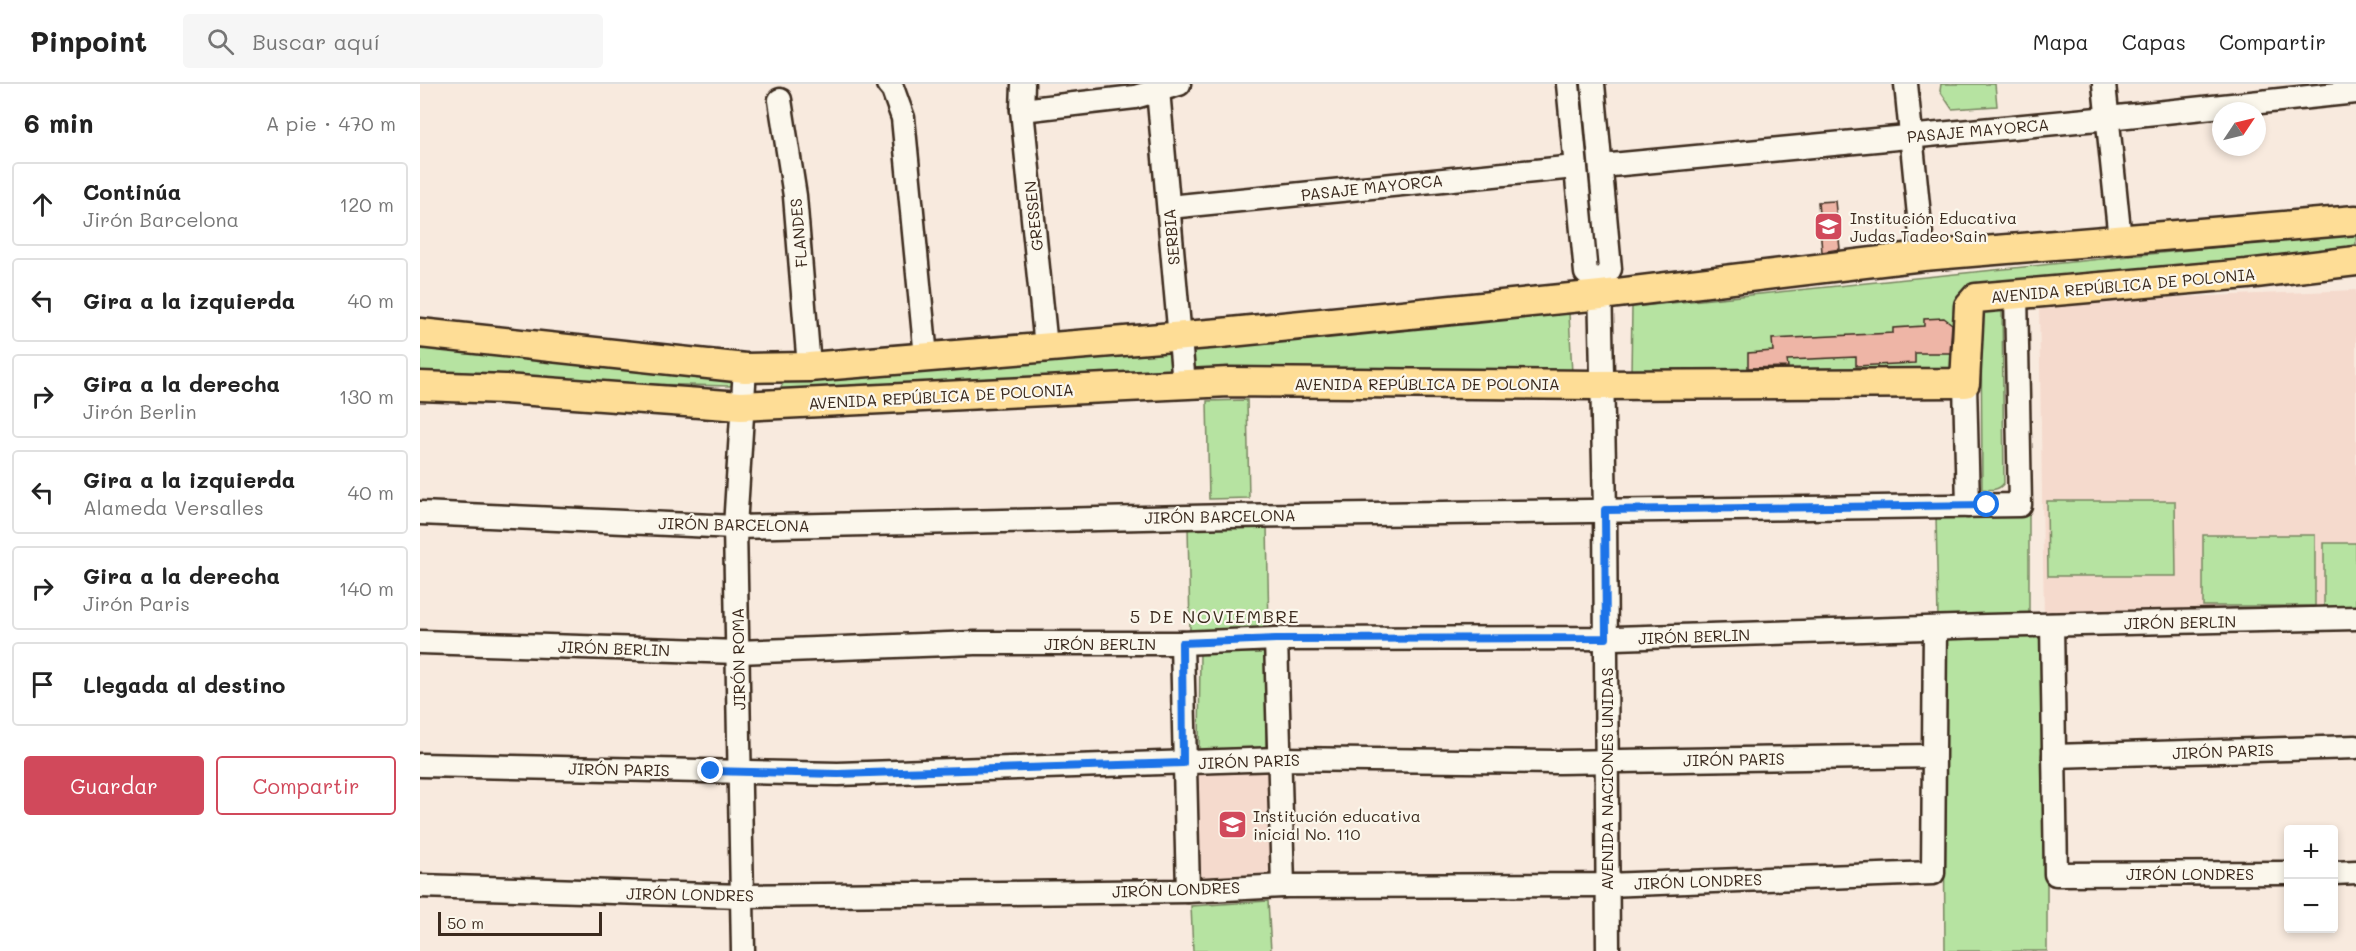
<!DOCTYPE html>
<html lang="es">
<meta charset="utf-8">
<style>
body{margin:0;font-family:Mali,sans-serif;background:#f6f6f6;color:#222}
.controls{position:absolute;right:18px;bottom:18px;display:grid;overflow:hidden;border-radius:6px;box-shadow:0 3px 9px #0003}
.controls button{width:54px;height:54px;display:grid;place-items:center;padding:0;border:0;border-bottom:2px solid #e0e0e0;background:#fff;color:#222;font:30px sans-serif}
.compass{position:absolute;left:1792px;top:18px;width:54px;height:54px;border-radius:50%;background:#fff;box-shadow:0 3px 9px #0003;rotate:55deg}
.scale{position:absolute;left:18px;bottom:15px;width:164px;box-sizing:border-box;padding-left:6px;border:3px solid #3b2a1e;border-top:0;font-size:16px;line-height:21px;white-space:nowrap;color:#3b2a1e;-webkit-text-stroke:4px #fbf7ec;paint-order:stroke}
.stop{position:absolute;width:18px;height:18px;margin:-14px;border:4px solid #1a73e8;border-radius:50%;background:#fff}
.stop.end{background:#1a73e8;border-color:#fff;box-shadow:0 2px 6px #0008}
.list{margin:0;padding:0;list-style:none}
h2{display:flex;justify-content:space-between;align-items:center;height:78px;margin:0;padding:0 24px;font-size:26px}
h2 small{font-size:20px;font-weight:400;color:#767676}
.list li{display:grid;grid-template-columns:39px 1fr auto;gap:18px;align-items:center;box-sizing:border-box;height:84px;margin:0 12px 12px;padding:0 12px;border:2px solid #e0e0e0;border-radius:6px}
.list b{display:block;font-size:22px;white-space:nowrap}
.list p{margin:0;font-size:20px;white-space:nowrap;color:#767676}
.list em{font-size:20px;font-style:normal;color:#767676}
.actions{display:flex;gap:12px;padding:18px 24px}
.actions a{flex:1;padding:14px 0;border:2px solid #d1495b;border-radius:6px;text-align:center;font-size:21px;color:#d1495b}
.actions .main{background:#d1495b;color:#fff}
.icon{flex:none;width:33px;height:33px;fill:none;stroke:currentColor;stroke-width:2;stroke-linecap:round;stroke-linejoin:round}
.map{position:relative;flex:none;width:1936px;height:867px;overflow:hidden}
header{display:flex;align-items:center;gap:36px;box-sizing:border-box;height:84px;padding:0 30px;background:#fff;border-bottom:2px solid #e0e0e0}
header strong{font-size:28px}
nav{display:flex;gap:33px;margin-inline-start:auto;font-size:21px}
.search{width:420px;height:54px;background:#f6f6f6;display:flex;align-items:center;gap:15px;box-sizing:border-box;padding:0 21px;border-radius:6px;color:#767676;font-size:22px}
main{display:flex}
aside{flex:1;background:#fff}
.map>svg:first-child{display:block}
.built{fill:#f5dacd}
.green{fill:#b6e3a1;stroke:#788660;stroke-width:1.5}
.building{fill:#eeb5a6;stroke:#3b2a1e;stroke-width:1.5}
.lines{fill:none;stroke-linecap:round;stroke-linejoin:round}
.minor-casing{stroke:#3b2a1e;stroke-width:27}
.major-casing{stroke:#3b2a1e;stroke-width:33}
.minor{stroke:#fbf7ec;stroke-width:22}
.major{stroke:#fedd96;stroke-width:28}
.route{stroke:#1a73e8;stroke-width:8}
.labels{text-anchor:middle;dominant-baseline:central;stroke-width:4.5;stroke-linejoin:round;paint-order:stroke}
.street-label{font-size:16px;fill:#3b2a1e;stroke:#fbf7ec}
.poi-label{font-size:16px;fill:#3b2a1e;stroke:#fbf7ec;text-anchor:start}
.neighbourhood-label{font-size:18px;letter-spacing:1.5px;fill:#3b2a1e;stroke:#fbf7ec}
</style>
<header>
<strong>Pinpoint</strong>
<div class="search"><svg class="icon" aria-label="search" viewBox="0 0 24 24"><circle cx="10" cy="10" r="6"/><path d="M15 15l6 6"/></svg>Buscar aquí</div>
<nav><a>Mapa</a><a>Capas</a><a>Compartir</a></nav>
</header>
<main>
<aside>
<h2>6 min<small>A pie · 470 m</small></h2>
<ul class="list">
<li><svg class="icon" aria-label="ahead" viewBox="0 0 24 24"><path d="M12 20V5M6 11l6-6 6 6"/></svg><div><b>Continúa</b><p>Jirón Barcelona</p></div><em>120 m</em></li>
<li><svg class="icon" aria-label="left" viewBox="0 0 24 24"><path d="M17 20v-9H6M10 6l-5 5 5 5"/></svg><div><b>Gira a la izquierda</b></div><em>40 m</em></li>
<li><svg class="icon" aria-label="right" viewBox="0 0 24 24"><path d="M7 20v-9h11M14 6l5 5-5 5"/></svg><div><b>Gira a la derecha</b><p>Jirón Berlin</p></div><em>130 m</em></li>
<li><svg class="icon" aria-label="left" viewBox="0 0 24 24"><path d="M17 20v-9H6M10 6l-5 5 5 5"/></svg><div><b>Gira a la izquierda</b><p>Alameda Versalles</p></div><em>40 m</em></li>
<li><svg class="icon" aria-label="right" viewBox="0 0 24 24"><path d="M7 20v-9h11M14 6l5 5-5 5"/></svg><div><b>Gira a la derecha</b><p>Jirón Paris</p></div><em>140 m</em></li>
<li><svg class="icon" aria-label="arrive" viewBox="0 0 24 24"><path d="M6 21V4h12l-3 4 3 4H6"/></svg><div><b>Llegada al destino</b></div></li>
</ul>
<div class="actions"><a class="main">Guardar</a><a>Compartir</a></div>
</aside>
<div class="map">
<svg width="1936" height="867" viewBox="0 0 1936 867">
<rect width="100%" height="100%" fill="#f8eade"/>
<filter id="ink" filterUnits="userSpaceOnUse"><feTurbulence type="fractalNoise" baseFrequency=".0167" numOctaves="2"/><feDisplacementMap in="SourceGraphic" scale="12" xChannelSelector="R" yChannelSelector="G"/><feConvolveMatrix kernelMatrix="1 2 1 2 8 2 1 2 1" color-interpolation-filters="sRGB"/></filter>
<g filter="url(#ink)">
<g class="built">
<path d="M1936,206v323l-312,6 -5,-316z"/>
<path d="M854,680l3,117 -86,4 -4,-118z"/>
</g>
<g class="green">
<path d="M1521,0h54l2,22 -45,3 -12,-18z"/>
<path d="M1936,149v19l-392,44 -4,67 -10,11 -319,1 1,-68z"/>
<path d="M1582,222l2,177c-6,8 -13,7 -22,6l-1,-177 4,-5z"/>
<path d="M1149,229l3,61 -794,18 7,-12 418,-31z"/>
<path d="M0,261l319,36 -9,5 -310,-7z"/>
<path d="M827,316l2,98 -40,1 -2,-98z"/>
<path d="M1627,417h128l1,75h-128z"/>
<path d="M1609,429v105l-91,1 -2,-104z"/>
<path d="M768,441h79l2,105 -79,1z"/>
<rect x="1783" y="451" width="112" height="71"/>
<rect x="1904" y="459" width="32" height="67"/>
<path d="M1627,553v314h-102l-2,-313z"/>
<path d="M780,568l67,1 -1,98h-67z"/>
<path d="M848,817l3,50h-78l-2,-45z"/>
</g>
<g class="building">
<path d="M1415,117l5,48 -18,3 -4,-50z"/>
<path d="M1524,234l8,6 -2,29h-35v10l-59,3v-9l-69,3 1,7 -40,1v-15l25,-2 -1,-12 121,-6v-5l31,-2v-7z"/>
</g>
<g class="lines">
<defs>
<g id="minor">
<path d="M468,0l5,6 10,28 23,239"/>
<path d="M603,0l-1,26 24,237"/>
<path d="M1148,0l18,189 14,10"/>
<path d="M1173,0l17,185 -10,14 5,227 3,441"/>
<path d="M1486,0l17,172"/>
<path d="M1684,0l16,156"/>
<path d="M738,6l26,294"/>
<path d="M360,16l15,96 14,171"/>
<path d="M602,26l113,-13 44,-13"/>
<path d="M1181,82l507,-48 248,-26"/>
<path d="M749,123l406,-40"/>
<path d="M1545,299l3,123"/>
<path d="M0,429l315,14 497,-11 788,-11 -4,-212"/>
<path d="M1632,541l4,249 232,-1"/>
<path d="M856,555l7,247"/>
<path d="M0,558l318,10 237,-9h207l94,-4 339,-1 371,-12 370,-8"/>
<path d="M762,559l6,248"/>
<path d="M1634,672l302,-9"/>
<path d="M0,681l418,9 440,-15 281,3 374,-6"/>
<path d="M1914,789l22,-1"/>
<path d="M0,802l321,10 447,-5 95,-5 323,-1 327,-12 2,-245"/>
<path d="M323,867l-8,-424 10,-159"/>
</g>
<g id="major">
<path d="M0,249l325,35 64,-1 412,-34 380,-38 322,-39 433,-36"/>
<path d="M0,302l85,3 236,17 488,-24 366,3 370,-2 4,-77 7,-8 271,-24 109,-13"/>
</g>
</defs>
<use href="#minor" class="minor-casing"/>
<use href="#major" class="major-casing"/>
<use href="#minor" class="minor"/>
<use href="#major" class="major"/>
</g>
</g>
<g class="lines" filter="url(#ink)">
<path class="route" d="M291,687l127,3 345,-11 -1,-120 94,-4 330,-1 -1,-128 382,-5"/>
</g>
<defs>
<symbol id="school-square" viewBox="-11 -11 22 22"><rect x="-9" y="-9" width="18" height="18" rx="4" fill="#d1495b" stroke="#fbf7ec"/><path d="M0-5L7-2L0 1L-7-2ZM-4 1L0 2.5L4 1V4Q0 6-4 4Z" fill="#fff"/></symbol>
</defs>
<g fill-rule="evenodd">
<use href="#school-square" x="1392" y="126" width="33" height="33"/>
<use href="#school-square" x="796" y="724" width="33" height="33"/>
</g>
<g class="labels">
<g class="street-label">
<text transform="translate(1558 46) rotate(-5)">PASAJE MAYORCA</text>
<text transform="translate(952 103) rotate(-6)">PASAJE MAYORCA</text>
<text transform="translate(613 132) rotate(-96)">GRESSEN</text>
<text transform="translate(378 149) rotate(-95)">FLANDES</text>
<text transform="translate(751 153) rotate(-95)">SERBIA</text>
<text transform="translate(1703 201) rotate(-5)">AVENIDA REPÚBLICA DE POLONIA</text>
<text x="1007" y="299">AVENIDA REPÚBLICA DE POLONIA</text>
<text transform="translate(521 312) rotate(-3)">AVENIDA REPÚBLICA DE POLONIA</text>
<text transform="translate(800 432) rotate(-1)">JIRÓN BARCELONA</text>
<text transform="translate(314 440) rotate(1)">JIRÓN BARCELONA</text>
<text transform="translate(1760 538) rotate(-1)">JIRÓN BERLIN</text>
<text transform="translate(1274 552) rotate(-2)">JIRÓN BERLIN</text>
<text x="680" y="559">JIRÓN BERLIN</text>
<text transform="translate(194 564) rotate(2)">JIRÓN BERLIN</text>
<text transform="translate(318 575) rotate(-91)">JIRÓN ROMA</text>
<text transform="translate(1803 667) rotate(-2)">JIRÓN PARIS</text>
<text transform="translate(1314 675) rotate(-1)">JIRÓN PARIS</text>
<text transform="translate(829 677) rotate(-2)">JIRÓN PARIS</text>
<text transform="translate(199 685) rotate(1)">JIRÓN PARIS</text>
<text transform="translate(1186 695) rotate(-90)">AVENIDA NACIONES UNIDAS</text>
<text x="1770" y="789">JIRÓN LONDRES</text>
<text transform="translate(1278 797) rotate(-2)">JIRÓN LONDRES</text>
<text transform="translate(756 805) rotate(-2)">JIRÓN LONDRES</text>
<text transform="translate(270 810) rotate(1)">JIRÓN LONDRES</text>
</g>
<g class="poi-label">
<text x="1430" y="133">Institución Educativa<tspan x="1430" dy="18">Judas Tadeo Sain</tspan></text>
<text x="833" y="731">Institución educativa<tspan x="833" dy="18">inicial No. 110</tspan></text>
</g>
<g class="neighbourhood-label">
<text x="795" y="532">5 DE NOVIEMBRE</text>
</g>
</g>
</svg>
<div class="controls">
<button>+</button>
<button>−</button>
</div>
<svg class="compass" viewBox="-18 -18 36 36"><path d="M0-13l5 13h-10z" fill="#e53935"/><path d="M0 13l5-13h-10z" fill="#767676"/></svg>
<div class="scale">50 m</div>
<div class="stop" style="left:1567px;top:421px"></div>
<div class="stop end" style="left:291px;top:687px"></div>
</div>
</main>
